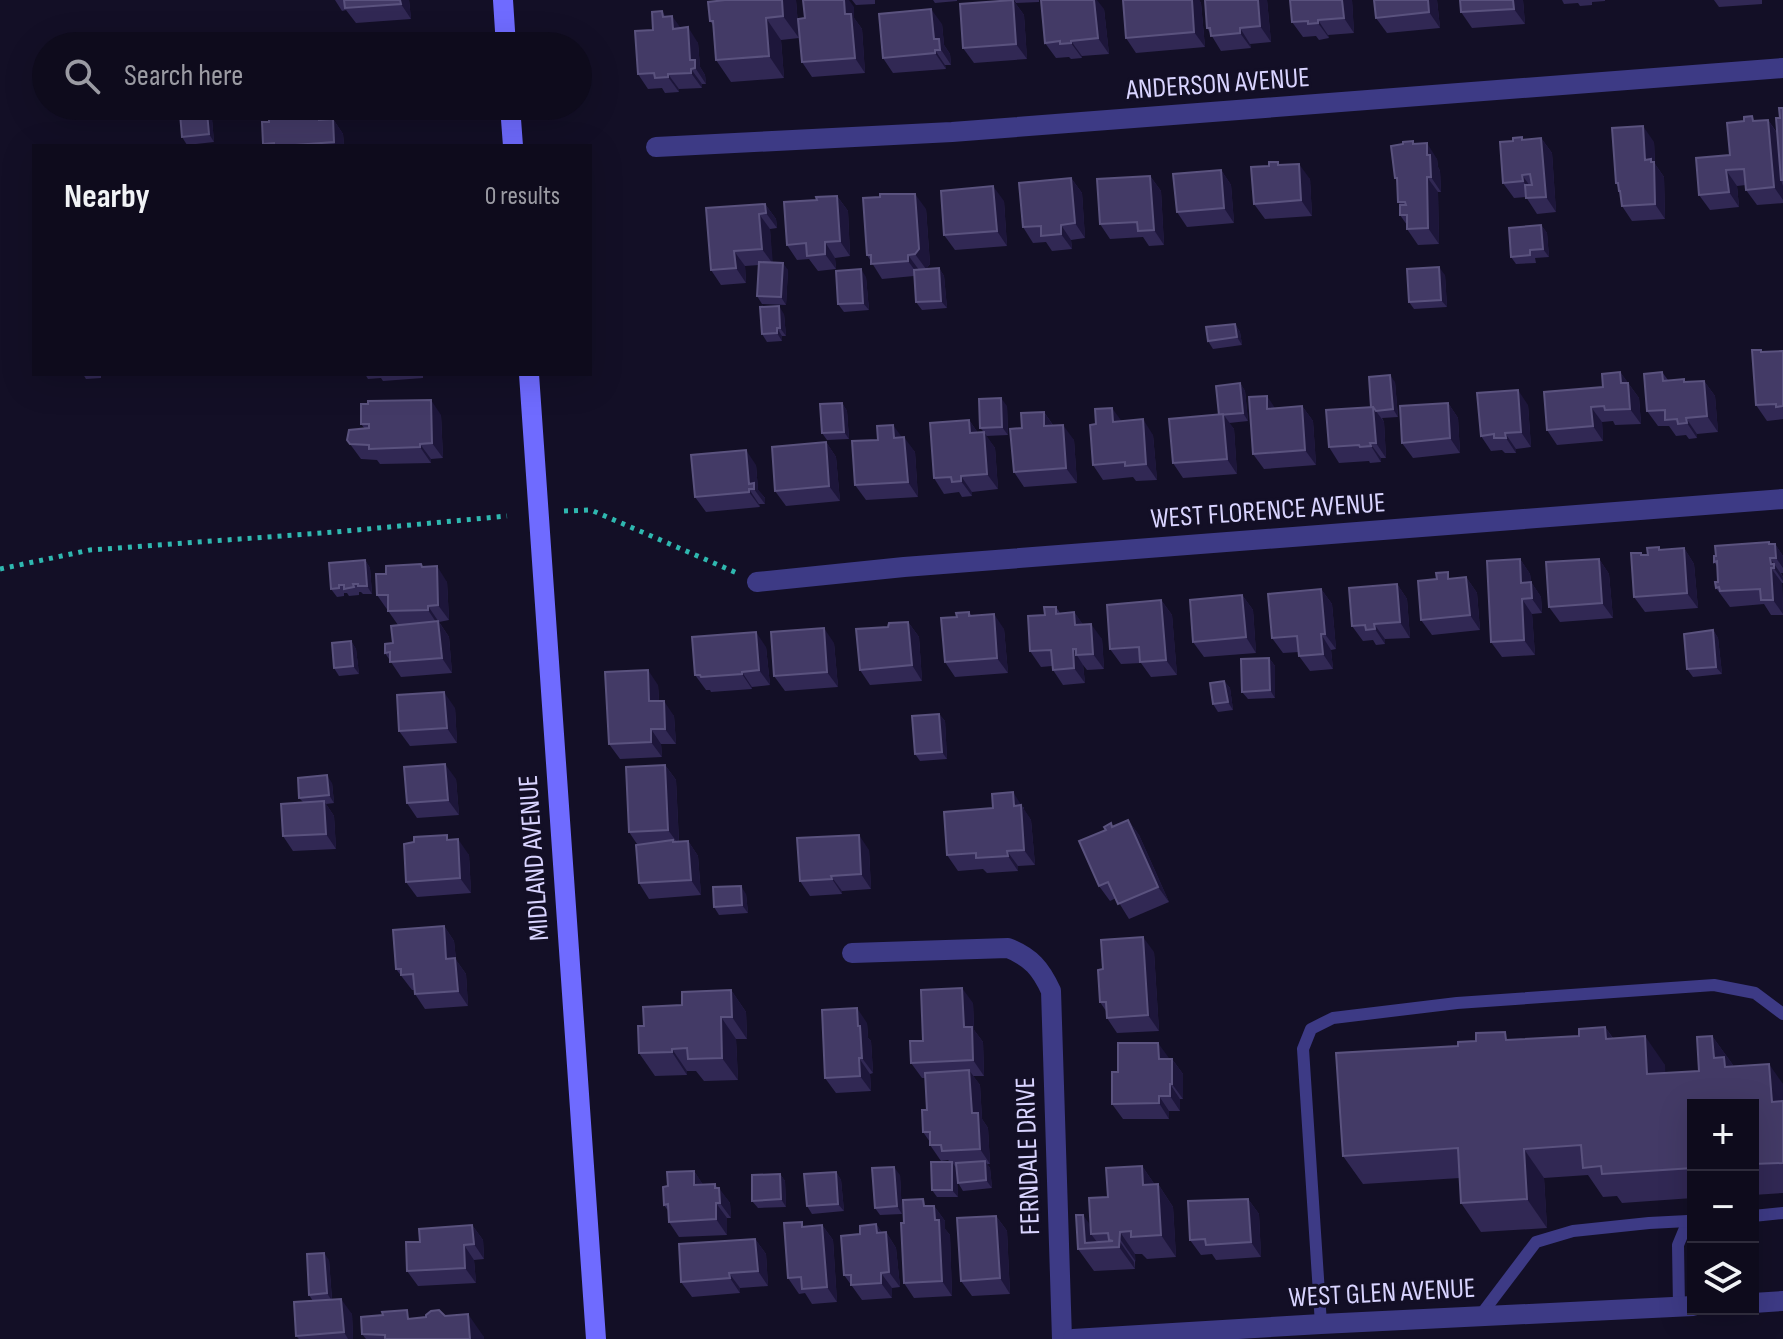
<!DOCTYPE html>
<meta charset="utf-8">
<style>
body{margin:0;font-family:"Sofia Sans Condensed",sans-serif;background:#1c1929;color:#f1f3f6}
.controls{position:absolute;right:24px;bottom:24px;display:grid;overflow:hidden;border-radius:0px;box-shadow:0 8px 32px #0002}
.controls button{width:72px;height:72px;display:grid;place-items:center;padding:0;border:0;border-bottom:2px solid #2e2b3b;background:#0e0b1c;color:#f1f3f6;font:40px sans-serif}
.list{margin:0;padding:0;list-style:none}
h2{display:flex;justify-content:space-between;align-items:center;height:104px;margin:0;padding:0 32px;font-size:34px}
h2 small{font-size:26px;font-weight:400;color:#9b9ba3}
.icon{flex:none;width:44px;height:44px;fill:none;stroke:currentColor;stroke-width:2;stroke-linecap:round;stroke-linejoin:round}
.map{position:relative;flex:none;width:1783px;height:1339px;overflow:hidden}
.search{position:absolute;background:#0e0b1c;box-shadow:0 8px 32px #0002;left:32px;top:32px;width:560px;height:88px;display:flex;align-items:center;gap:20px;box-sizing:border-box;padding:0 28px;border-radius:44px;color:#9b9ba3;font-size:30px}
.panel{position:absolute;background:#0e0b1c;box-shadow:0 8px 32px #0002;left:32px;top:144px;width:560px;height:232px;border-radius:0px}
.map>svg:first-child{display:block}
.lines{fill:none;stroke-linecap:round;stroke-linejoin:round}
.path{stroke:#2fb8b0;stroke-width:5;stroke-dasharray:4 6;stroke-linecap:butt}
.lane{stroke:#3d3a85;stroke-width:12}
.street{stroke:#3d3a85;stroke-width:20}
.secondary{stroke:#6f6bff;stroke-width:20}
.wall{fill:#312854}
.shaded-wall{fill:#1d163a}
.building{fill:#433a66;stroke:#5a527e;stroke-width:2}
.labels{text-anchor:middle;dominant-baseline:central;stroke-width:6;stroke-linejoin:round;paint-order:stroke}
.street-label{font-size:28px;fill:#d9d4ff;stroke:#130f26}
</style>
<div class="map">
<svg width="1783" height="1339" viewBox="0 0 1783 1339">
<rect width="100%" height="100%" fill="#130f26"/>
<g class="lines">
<g class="path">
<path d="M564,511l27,-1 146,63"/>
<path d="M0,569l90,-19 245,-18 172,-16"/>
</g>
<g class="lane">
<path d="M1753,1216l30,-3"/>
<path d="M1679,1307l-1,-62 10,-24 5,-1"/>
<path d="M1480,1316l56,-74 37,-11 76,-8 39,-2"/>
<path d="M1321,1324l-18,-275 8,-20 22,-11 124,-15 257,-18 41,8 28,21"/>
</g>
<g class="street">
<path d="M656,147l296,-15 831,-64"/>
<path d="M757,582l147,-15 879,-68"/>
<path d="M852,953l156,-5c23,9 33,21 43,43l11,348"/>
<path d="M1753,1303l30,-2"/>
<path d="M1073,1339l248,-15 372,-18"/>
</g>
<g class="secondary">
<path d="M503,0l3,46"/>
<path d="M510,106l3,40"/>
<path d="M529,374l67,965"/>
</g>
</g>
<g class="wall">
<path d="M335,0h74l2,19 -55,4 -10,-13 -4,1z"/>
<path d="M796,0l3,38 -18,2 3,38 -53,4 -15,-22 -3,-35 -3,-4z"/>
<path d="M852,0h23v4l-19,1z"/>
<path d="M933,0h24v1l-22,2z"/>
<path d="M1013,0l11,15 3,44 -53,4 -11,-15z"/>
<path d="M1014,0h25v2l-23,1z"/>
<path d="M1123,0h76l2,3 4,44 -69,6 -10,-15z"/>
<path d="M1205,0h62l4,42 -21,2 1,4 -30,3 -14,-23z"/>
<path d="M1352,0l2,33 -26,2 1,3 -10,2 -3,-4 -13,1 -11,-15z"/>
<path d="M1437,0l3,28 -53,5 -11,-15z"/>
<path d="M1460,0h63l2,24 -53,4 -11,-16z"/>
<path d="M1562,0h43v1l-13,1v3l-12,1 -2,-3 -14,1z"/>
<path d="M1714,0h48v4l-43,3z"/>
<path d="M854,7v11l8,11 3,44 -53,4 -10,-15 3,-44z"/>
<path d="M1104,9l5,45 -27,2v2l-11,1 -2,-2 -13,1 -11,-15z"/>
<path d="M666,17l32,26 2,24 5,8 1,9h-4v4l-23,1v3l-14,1 -3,-5 -14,1 -10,-15 15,-44z"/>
<path d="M942,24l2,21 6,9 1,11h-6l1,4 -53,4 -10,-15z"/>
<path d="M269,106h50l10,13h4l10,15 1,12h-79l-2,-2 6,-22z"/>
<path d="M1783,108v95l-26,2 -11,-15v-5l-9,1 2,21 -29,3 -11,-15 56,-74 13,-1 10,14z"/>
<path d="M212,119l2,23 -27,3 -5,-8z"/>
<path d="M1541,138l11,15 4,59 -19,2 -11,-17 -12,1 -11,-15 21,-43z"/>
<path d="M1413,141l2,3 22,15 1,8 2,4 1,21h-3l1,52 -21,1 -11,-16v-4l-7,-10 -2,-33 -3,-4 8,-34z"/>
<path d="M1654,142l1,22 9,13 1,42 -33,2 -10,-15 -1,-13 -5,-10z"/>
<path d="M1281,165l29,14 2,37 -47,3 -11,-15z"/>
<path d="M1221,170l10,15 3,38 -47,4 -10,-15z"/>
<path d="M1150,176l11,15 3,54 -15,1 -6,-9 -33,2 -10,-15z"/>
<path d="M1071,178l11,15 3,45 -14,2 1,9 -20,2 -6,-9 -13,1 -10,-16z"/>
<path d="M837,196l11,15 2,45 -15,2 1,11 -18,2 -9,-12 -12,1 -10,-15 30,-45z"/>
<path d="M1004,201l3,45 -52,4 -11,-15z"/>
<path d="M765,204l11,15 1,9 -7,1 2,33 16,8 -2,35 -24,-1 -5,-8 2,-31 -14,1 1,17 -25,2 -10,-15z"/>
<path d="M926,209l4,55 -4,5 13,-1 5,8 3,32 -25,2 -6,-8 -2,-26 -32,3 -15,-24z"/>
<path d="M1541,225l6,8 2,24 -14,1 1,5 -20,1 -5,-7z"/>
<path d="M1445,275l2,32 -33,2 -5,-7z"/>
<path d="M866,277l3,33 -25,2 -6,-8z"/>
<path d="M784,314l2,22h-4v5l-15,1 -5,-8z"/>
<path d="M1235,324l5,8 2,13 -29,4 -5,-8z"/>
<path d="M1761,350l1,2 21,-1v68l-16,2 -11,-16z"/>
<path d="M1620,372l19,26 2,26 -26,1 -2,-4 -11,1 1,19 -46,4 -10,-15z"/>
<path d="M1662,372l6,8 18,2 18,-1 11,15 3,36 -21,2v4l-8,1 -3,-4 -10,1 -7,-10h-11l-11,-15z"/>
<path d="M83,374h18v4l-15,1z"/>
<path d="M365,374h58v4l-40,3 -2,-3 -13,1z"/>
<path d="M1395,382l3,35 -16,1 2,4 2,36h-5v4l-11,1 -1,-2 -30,2 -10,-16z"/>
<path d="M1240,383l5,8 3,30 -19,2 5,6 3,45 -54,4 -10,-15 46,-48z"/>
<path d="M842,403l5,8 2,28 -22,1 -5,-7z"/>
<path d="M1448,403l10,15 2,35 -47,5 -11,-15z"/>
<path d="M1528,405l3,42 -15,2v4h-11l-3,-3 -11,1 -10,-15z"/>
<path d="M1007,406l1,29 -22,1 9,12 3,41 -26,3v4l-10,1 -3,-5 -15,2 -10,-16 35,-58 9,13 6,-1 -4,-4z"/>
<path d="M1302,406l11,15 3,44 -52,4 -11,-15 22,-46z"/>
<path d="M1044,412l9,13 21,15 3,43 -53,4 -10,-15 8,-44z"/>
<path d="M441,415l2,43 -12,1v4l-51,1 -3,-4 -16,-1 -14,-19 18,-11 -4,-5z"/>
<path d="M1122,421l31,14 4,45 -21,1 -3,-4 -30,3 -10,-15z"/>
<path d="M902,437l13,15 3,45 -52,3 -11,-15z"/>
<path d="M826,442l10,15 4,44 -54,5 -11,-15z"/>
<path d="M756,465l2,25 7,8v6h-6l1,3 -54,5 -11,-15z"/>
<path d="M1770,544h5l8,12v17h-2l2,4v6h-1l1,32h-12l-7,-11 -34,3 -14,-19 2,-6 -1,-16 -3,-4z"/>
<path d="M1684,548l10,16 4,44 -53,4 -11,-15 9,-42 18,-5z"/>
<path d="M1520,559l10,15 1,8 10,15 1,16 -10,1 3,41 -33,2 -11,-15z"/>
<path d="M1599,559l10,15 4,44 -53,4 -11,-15z"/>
<path d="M365,560l5,8 2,26h-9l-2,-2h-2v3l-10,1 -2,-3h-3v3l-7,1 -6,-8z"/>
<path d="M423,567l24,15 2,38 -10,2 10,15 3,36 -51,4 -16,-24 8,-10 5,-18 -21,-30 9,-21z"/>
<path d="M1466,577l11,16 3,37 -48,5 -11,-15 31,-41z"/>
<path d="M1397,584l10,15 3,39 -25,1v5l-9,1 -3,-5 -10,1 -11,-15z"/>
<path d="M1321,589l11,15 4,45 -5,1 2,19 -23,2 -11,-15v-4l-16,1 -11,-15z"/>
<path d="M1242,595l11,15 3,43 -52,4 -11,-15z"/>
<path d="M1161,600l11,15 5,60 -26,2 -10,-14 -20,1 -11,-15z"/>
<path d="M1056,607l4,6 14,-1 9,13 19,14 2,30 -17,1 -4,-5 2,18 -22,2 -10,-15 -1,-4 -11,1 -11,-16 15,-36z"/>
<path d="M969,612l3,4 32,13 4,44 -53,4 -10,-15 12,-45z"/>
<path d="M908,622l11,15 3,44 -52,4 -10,-15 28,-43z"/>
<path d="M1713,630l5,8 4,36 -29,3 -6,-8z"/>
<path d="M351,641l5,8 3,25 -20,2 -5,-8z"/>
<path d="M834,643l4,44 -53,4 -11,-15z"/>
<path d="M766,647l4,38 -18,2v2l-41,3 -1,-2h-4l-11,-15z"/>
<path d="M1269,658l6,8v32l-27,1 -6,-7z"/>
<path d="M1224,681l6,7 3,22 -15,2 -5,-8z"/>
<path d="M658,685l1,16 15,15 2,28h-15l1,13 -42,2 -11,-15z"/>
<path d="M455,708l2,35 -47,3 -11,-15z"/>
<path d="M939,714l6,7 2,38 -27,2 -5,-7z"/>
<path d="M665,765l11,15 3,62 9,-1 10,15 3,39 -52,4 -10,-16 -2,-39 -8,-12z"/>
<path d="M456,779l3,36 -42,3 -10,-15z"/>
<path d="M332,783l2,20 -8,1 8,12 2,33 -43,2 -10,-15 20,-34 -4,-4z"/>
<path d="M1024,807v3l7,10 4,45 -17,1v5l-31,2 -4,-4 -25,2 -11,-16z"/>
<path d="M1128,820l11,15 30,67 -40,17 -13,-21 -6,3 -11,-15 7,-56 5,-7 2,4z"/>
<path d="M450,840l19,15 2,38 -54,4 -11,-15z"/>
<path d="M869,850l2,39 -29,2v3l-32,2 -10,-15z"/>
<path d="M746,894l2,19 -29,2 -5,-8z"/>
<path d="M444,926l10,15 2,19 10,14 2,32 -43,3 -10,-15 -1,-4h-2l-16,-21z"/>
<path d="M1154,952l5,79 -42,2 -10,-15 -1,-7 -6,-9 3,-33z"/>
<path d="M731,990l15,22 1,27h-11l2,41 -34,1 -8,-10h-9v4l-32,1 -16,-23 5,-27 38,-21z"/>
<path d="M973,1003l1,27 9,12 1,34h-11l7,9 2,34 6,9 2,36h-3l3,4 2,20 -29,3 -6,-10 1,16h-21l-5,-7 18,-28 -2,-2 -7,1 -11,-16v-3l-7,-10 4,-22 -1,-32h-4l-11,-15 12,-22z"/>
<path d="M867,1023l1,15 3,3 2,32 -3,1 1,17 -35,2 -11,-15z"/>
<path d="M1605,1027l8,11 52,27v8l34,-2 13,-35 21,29v2l50,17v109l-30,2v-90h-60v93l-71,5 -5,-7 -14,1 -15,-22 -44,3 3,50 -66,4 -20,-29 -1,-25 -97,6 -20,-28 115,-110 53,-6 68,-4z"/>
<path d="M1169,1058l3,1 11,15v25h-3v12h-11v8h-46l-11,-15 6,-32z"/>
<path d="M1142,1166l13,19 3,-1 15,23 3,50 -29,2 -5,-5h-7v15l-41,2 -16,-22 12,-24 18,-28z"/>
<path d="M694,1171l9,14 12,-1 15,19 1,15h-4v17l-48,2 -10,-15v-10l-5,-7 4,-19z"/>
<path d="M836,1172l5,8 3,31 -32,3 -5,-8z"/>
<path d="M780,1174l5,7 1,26 -28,1 -6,-7z"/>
<path d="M900,1175l2,39 -22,1 -5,-7z"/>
<path d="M1248,1199l11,15 2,43 -45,3 -4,-6 -11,1 -11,-15z"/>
<path d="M928,1206h6l11,15v8l5,6 2,61 -38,2 -10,-15v-60z"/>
<path d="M996,1216l11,15 3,63 -38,2 -11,-15z"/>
<path d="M876,1224l6,9 4,-1 10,16 4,39 -8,1v10l-30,2 -18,-25 16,-41z"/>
<path d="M472,1225l11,15 1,19 -10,1 2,23 -58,3 -11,-15 13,-29z"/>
<path d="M822,1225l11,15 4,62 -25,2 -7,-11 -6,1 -11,-16 17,-52z"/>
<path d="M755,1239l11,15 2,32 -28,2v5l-48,4 -11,-15z"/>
<path d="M329,1260l3,39 20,15 1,25h-54l-3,-3 17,-35 -4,-6z"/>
<path d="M445,1316l39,21v2h-118l-4,-5 51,-15z"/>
</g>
<g class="shaded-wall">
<path d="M400,0h9l2,19 -10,-15z"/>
<path d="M782,0h14l3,38 -16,-22z"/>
<path d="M844,0h5l5,7v11l8,11 3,44 -10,-15 -10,-44z"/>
<path d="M1013,0l11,15 3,44 -11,-15z"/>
<path d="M1094,0h3l7,9 5,45 -11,-16z"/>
<path d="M1192,0h7l2,3 4,44 -11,-15z"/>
<path d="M1258,0h9l4,42 -11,-16z"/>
<path d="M1342,0h10l2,33 -10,-15z"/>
<path d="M1428,0h9l3,28 -11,-16z"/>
<path d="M1513,0h10l2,24 -11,-15z"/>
<path d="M931,9l11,15 2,21 6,9 1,11 -17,-26z"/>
<path d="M662,11l10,14v-9l11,15v13l-20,-27z"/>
<path d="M766,18l15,22 3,38 -15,-22z"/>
<path d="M1318,20l10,15 1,3 -11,-15z"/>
<path d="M688,27l10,16 2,24 5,8 1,9 -16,-24z"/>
<path d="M1240,28l10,16 1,4 -11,-15z"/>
<path d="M390,33l9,13 -8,-2z"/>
<path d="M1071,41l11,15v2l-11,-15z"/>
<path d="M935,50l10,15 1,4 -11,-16z"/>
<path d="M691,69l11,15v4l-11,-15z"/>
<path d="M668,74l11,15v3l-11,-15z"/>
<path d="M319,106l10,14h-10z"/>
<path d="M207,112l5,7 2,23 -5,-8z"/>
<path d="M333,119l10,15 1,12h-8l-2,-4z"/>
<path d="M1768,120l10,15 3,45 2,6v14l-9,-13z"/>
<path d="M1643,126l11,16 1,22 9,13 1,42 -10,-15 -10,-44z"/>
<path d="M1541,138l11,15 4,59 -10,-15z"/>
<path d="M1427,143l10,16 1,8 2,4 1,21 -10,-15z"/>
<path d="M1299,164l11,15 2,37 -11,-16z"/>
<path d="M1221,170l10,15 3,38 -10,-15z"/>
<path d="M1726,170l11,16 2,21 -10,-15z"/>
<path d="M1522,175l11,15 1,6 -11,-15z"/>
<path d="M1150,176l11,15 3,54 -10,-15z"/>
<path d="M1427,177l11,15 1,52 -11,-16z"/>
<path d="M1071,178l11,15 3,45 -10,-15z"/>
<path d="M993,186l11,15 3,45 -10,-15z"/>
<path d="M915,194l11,15 4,55 -4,5 -11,-15z"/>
<path d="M837,196l11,15 2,45 -10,-15z"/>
<path d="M765,204l11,15 1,9 -11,-15z"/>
<path d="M759,214l11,15 3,35 -11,-15z"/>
<path d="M1061,225l10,15 1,9 -11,-15z"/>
<path d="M1541,225l6,8 2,24 -6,-8z"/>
<path d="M825,242l10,16 1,11 -11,-15z"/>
<path d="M734,251l11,15 1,17 -10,-15z"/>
<path d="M908,255l11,15v6l-11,-15z"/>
<path d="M783,263l5,7 -2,35 -5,-8z"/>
<path d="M1439,267l6,8 2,32 -6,-7z"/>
<path d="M939,268l5,8 3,32 -6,-7z"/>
<path d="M861,269l5,8 3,33 -6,-7z"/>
<path d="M779,306l5,8 2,22 -6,-8z"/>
<path d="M1235,324l5,8 2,13 -5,-8z"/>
<path d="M777,328l5,8v5l-5,-8z"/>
<path d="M1620,372l19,26 2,26 -11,-15 -9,-26z"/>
<path d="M1390,375l5,7 3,35 -5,-8z"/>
<path d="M1704,381l11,15 3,36 -11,-16z"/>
<path d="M1240,383l5,8 3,30 -5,-8z"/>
<path d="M1518,390l10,15 3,42 -10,-15z"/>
<path d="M1267,396l10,15 -10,-2z"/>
<path d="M1001,398l6,8 1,29 -6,-8z"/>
<path d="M431,400l10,15 2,43 -11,-15z"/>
<path d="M842,403l5,8 2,28 -5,-7z"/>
<path d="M1448,403l10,15 2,35 -10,-15z"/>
<path d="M1302,406l11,15 3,44 -11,-15z"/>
<path d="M1373,407l11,15 2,36 -10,-15z"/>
<path d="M1591,407l11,15 1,19 -10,-15z"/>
<path d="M1112,408l11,15 -10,-1z"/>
<path d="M1044,412l10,15 -10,-1z"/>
<path d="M1223,414l11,15 3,45 -10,-15z"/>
<path d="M1686,418l11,16v4l-10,-15z"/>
<path d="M1143,419l10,16 4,45 -11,-16z"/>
<path d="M969,420l11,16 -10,-3z"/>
<path d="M893,425l11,15 -10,-2z"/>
<path d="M1063,425l11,15 3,43 -11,-15z"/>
<path d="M984,432l11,16 3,41 -11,-15z"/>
<path d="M1505,433l11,16v4l-10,-15z"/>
<path d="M904,437l11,15 3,45 -10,-15z"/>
<path d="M826,442l10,15 4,44 -11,-15z"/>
<path d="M1370,443l11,15v4l-10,-16z"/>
<path d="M420,444l11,15v4l-11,-16z"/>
<path d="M746,450l10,15 2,25 7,8v6l-11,-15 -5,-5z"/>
<path d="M961,476l11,16v4l-11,-15z"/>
<path d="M749,489l10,15 1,3 -11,-15z"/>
<path d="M1769,542l7,10 -1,-8 8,12v12l-7,-10z"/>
<path d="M1684,548l10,16 4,44 -11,-15z"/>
<path d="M1770,558l13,19v4l-12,-17z"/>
<path d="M1520,559l10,15 1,8 10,15 1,16 -21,-30z"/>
<path d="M1599,559l10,15 4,44 -11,-15z"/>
<path d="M365,560l5,8 2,26 -5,-8z"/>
<path d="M437,566l10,16 2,38 -11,-15z"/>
<path d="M1771,568l11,15 1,31 -10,-14z"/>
<path d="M1466,577l11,16 3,37 -10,-15z"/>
<path d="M1397,584l10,15 3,39 -10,-16z"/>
<path d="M1321,589l11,15 4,45 -11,-15z"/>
<path d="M1242,595l11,15 3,43 -10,-16z"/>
<path d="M1522,599l10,15 3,41 -11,-15z"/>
<path d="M1161,600l11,15 5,60 -11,-15z"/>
<path d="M428,606l21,31 3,36 -10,-15 -4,-33 -10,-15z"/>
<path d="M1074,612l11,15 -10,-2z"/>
<path d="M994,614l10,15 4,44 -11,-15z"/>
<path d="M908,622l11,15 3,44 -10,-16z"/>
<path d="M1091,624l11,15 2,30 -11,-15z"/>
<path d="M1374,624l11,15v5l-10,-15z"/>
<path d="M824,628l10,15 4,44 -11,-15z"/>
<path d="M1713,630l5,8 4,36 -6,-7z"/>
<path d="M756,632l10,15 4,38 -11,-15z"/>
<path d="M1321,634l10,16 2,19 -10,-15z"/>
<path d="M351,641l5,8 3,25 -6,-8z"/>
<path d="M1073,649l10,16 2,18 -11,-15z"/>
<path d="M1269,658l6,8v32l-5,-8z"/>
<path d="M648,670l10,15 2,31 -11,-15z"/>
<path d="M742,672l10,15v2l-10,-15z"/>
<path d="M1224,681l6,7 3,22 -5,-8z"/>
<path d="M444,692l11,16 2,35 -10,-15z"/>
<path d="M664,701l10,15 2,28 -11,-15z"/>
<path d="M939,714l6,7 2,38 -5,-7z"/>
<path d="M651,729l10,15 1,13 -11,-15z"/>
<path d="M445,764l11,15 3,36 -11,-15z"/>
<path d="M665,765l11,15 3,65 -11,-15z"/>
<path d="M327,775l5,8 2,20 -5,-8z"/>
<path d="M1013,792l18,28 4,45 -11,-15 -10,-44z"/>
<path d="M324,801l10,15 2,33 -10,-15z"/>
<path d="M1128,820l11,15 30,67 -11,-15z"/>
<path d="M859,835l10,15 2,39 -10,-15z"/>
<path d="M458,839l11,16 2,38 -11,-15z"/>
<path d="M688,841l10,15 3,39 -10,-15z"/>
<path d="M1007,851l11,15v5l-10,-15z"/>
<path d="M831,876l11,15v3l-10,-15z"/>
<path d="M741,886l5,8 2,19 -6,-8z"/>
<path d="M444,926l10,15 2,19 10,14 2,32 -10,-15 -12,-32z"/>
<path d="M1143,937l11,15 5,79 -11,-16z"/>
<path d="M962,988l11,15 1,27 9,12 1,34 -11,-16 -9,-33z"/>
<path d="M731,990l15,22 1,27 -15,-22z"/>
<path d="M857,1008l10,15 1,15 3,3 2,32 -11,-15z"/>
<path d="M721,1017l15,22 2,41 -16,-22z"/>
<path d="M1605,1027l20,29 -19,-17z"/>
<path d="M1645,1036l20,29 2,38 -20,-29z"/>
<path d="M1712,1036l21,29v3l12,17 -31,-27z"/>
<path d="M1158,1043l11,15v16l-10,-15z"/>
<path d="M672,1049l15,22v4l-15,-23z"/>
<path d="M859,1058l11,16 1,17 -11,-15z"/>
<path d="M1172,1059l11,15v25l-11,-15z"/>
<path d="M1769,1064l14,20v34l-11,-16z"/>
<path d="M969,1070l11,15 2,34 6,9 2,36 -10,-15 -8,-36z"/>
<path d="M1170,1084l10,15v12l-10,-15z"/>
<path d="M1159,1096l10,15v8l-10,-16z"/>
<path d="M1524,1149l20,29 3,50 -20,-29z"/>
<path d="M985,1161l5,7 2,20 -6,-8z"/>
<path d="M952,1162l5,7 1,28 -6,-7z"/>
<path d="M1142,1166l15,22 -14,-3z"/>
<path d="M894,1167l6,8 2,39 -5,-8z"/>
<path d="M694,1171l10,15 -10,-1z"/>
<path d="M836,1172l5,8 3,31 -6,-7z"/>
<path d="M780,1174l5,7 1,26 -5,-8z"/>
<path d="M715,1184l5,7 -1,-3 11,15 1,15 -11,-15z"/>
<path d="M1158,1184l15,23 3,50 -15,-22z"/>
<path d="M1248,1199l11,15 2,43 -10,-15z"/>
<path d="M716,1203l11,15v17l-11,-16z"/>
<path d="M934,1206l11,15v8l5,6 2,61 -10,-15z"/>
<path d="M1083,1215l14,19h-6l9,12 -15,-3z"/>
<path d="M996,1216l11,15 3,63 -10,-16z"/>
<path d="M876,1224l10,14v-6l10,16 4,39 -11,-15 -12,-39z"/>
<path d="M472,1225l11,15 1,19 -10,-15z"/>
<path d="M822,1225l11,15 4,62 -10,-15z"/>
<path d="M1120,1232l15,22 1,8 -16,-23z"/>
<path d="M755,1239l11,15 2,32 -10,-15z"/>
<path d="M1118,1239l16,23 1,7 -16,-22z"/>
<path d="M464,1245l10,15 2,23 -11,-15z"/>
<path d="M324,1253l5,7 3,41 -5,-8z"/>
<path d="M729,1273l11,15v5l-10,-15z"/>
<path d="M881,1273l11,15v10l-11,-15z"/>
<path d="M341,1299l11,15 1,25h-5l-4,-7z"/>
<path d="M468,1314l16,23v2h-14z"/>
</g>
<g class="building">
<path d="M344,0h56l1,4 -56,4z"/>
<path d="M725,0h57l1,16 -17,2 3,38 -53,4 -3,-39h-3l-2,-19z"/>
<path d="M803,0h41l1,14h6l4,44 -53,4 -4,-43 7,-1z"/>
<path d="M1013,0l3,44 -53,4 -3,-44z"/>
<path d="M1041,0h53l4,38 -27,3v2l-11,1v-3l-15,2z"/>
<path d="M1123,0h69l2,32 -68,6z"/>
<path d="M1205,0h53l2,26 -20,2v5l-29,3 -1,-8h-3z"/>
<path d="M1290,0h52l2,18 -26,2v3l-10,1v-3l-16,1z"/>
<path d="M1374,0h54l1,12 -53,6z"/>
<path d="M1460,0h53l1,9 -53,3z"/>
<path d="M931,9l3,30h5l1,11h-5v3l-52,5 -4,-44z"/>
<path d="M662,11l1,6 9,-1 1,13 15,-2 2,33h5v8l-4,1v4l-23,1v3l-13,1 -1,-5 -16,1 -3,-43 18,-1 -1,-18z"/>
<path d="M390,33l1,11 9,-1v3h-70v-2h10v-3l7,-1v-4z"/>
<path d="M269,106h50v14l14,-1 1,23 -52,4h-8v-3l-11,1 -1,-22h7z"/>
<path d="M1779,108h4v72h-2l-5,-62h4z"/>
<path d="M207,112l2,22 -27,3 -2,-23z"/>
<path d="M1752,116l1,5 15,-1 6,67 -28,3 -2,-21 -18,1 3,22 -30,3 -3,-37 34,-3 -3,-32 17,-2v-4z"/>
<path d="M1643,126l2,34 6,-1v3h3l1,42 -33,2 -2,-15h-1l-1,-8h-2l-4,-55z"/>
<path d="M1522,137v3l19,-2 5,59 -20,1 -1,-13h7l-2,-11 -8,1 1,6 -20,2 -3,-41 13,-1v-3z"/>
<path d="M1413,141v3l14,-1v12h3l1,22h-4l1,51 -21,1v-14h-7v-10h6l-1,-3h-7l-1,-24h-2l-4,-32 12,-2v-2z"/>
<path d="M1269,162h9v3l21,-1 2,36 -47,4 -3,-37 18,-1z"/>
<path d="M1221,170l3,38 -47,4 -4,-38z"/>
<path d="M1150,176l4,54 -16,1 -1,-9 -37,2 -3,-45z"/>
<path d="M1071,178l4,45 -14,2v9l-20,2v-10l-18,1 -4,-44z"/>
<path d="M993,186l4,45 -53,4 -3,-44z"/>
<path d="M880,194h35l4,55 -4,5 -7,1v6l-37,3v-9h-4l-4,-57 17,-1z"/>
<path d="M837,196l3,45 -15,1v12l-18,2 -1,-13 -19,2 -3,-43 33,-2 -1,-3z"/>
<path d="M765,204l1,9 -7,1 3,35 -28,2 2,17 -25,2 -5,-62z"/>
<path d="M1541,225l2,24 -13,1v5l-19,2 -2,-29z"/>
<path d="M759,262l24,1 -2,34 -24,-1z"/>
<path d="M1439,267l2,33 -32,2 -2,-33z"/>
<path d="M939,268l2,33 -25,1 -2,-32z"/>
<path d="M861,269l2,34 -25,1 -2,-33z"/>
<path d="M779,306l1,22h-3v5l-15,1 -2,-27z"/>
<path d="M1235,324l2,13 -29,4 -2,-14z"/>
<path d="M1752,350h9v2l22,-1v55l-7,1v-3l-20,1z"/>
<path d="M1620,372l1,11h7l2,26 -25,1 -1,-4 -13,1 2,19 -46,4 -3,-38 59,-5 -1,-13z"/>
<path d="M1662,372l1,9 21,-2v3l20,-1 3,35 -21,2 1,5 -9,1 -1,-5 -12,1v-10l-18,1 -3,-37z"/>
<path d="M1390,375l3,34 -17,2 -3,-4h-2l-2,-30z"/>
<path d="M1240,383l3,30 -24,2 -3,-29z"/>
<path d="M1518,390l3,42 -16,1 1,5h-12v-4l-13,2 -4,-43z"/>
<path d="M1267,396v13l35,-3 3,44 -52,4 -4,-57z"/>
<path d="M1001,398l1,29 -22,1 -1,-29z"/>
<path d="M431,400l1,43 -12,1v3l-51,2v-4l-19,-1 -3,-4 2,-10 20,-2v-4h-8v-20h7v-3z"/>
<path d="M842,403l2,29 -22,1 -2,-29z"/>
<path d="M1448,403l2,35 -48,5 -2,-37z"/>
<path d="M1373,407l3,36h-6l1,3 -11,1 -1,-2 -30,2 -3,-37z"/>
<path d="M1112,408l1,14 30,-3 3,45 -21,2v-4l-32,3 -3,-40 6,-1 -1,-15z"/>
<path d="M1044,412v14l19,-1 3,43 -52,4 -4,-43 12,-1 -1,-15z"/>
<path d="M1223,414l4,45 -54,4 -4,-44z"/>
<path d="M969,420l1,13 14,-1 3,42 -26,2v5l-9,1 -1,-5 -17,1 -4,-55z"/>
<path d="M893,425l1,13 10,-1 4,45 -53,3 -3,-44 26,-1 -1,-14z"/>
<path d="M826,442l3,44 -54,5 -3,-44z"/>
<path d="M746,450l3,34 5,-1v6h-5v3l-54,5 -4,-42z"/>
<path d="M1769,542v2h6l1,14h-6l1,6h3v4h-3l2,32h-12l-1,-11 -40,2 -1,-4 -3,1 -1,-6h3l-1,-21 -3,1v-6h2l-1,-10z"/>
<path d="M1659,547v3l25,-2 3,45 -53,4 -3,-44h10v2h7l-1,-7z"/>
<path d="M1520,559l1,24 10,-1 1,16 -10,1 2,41 -33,2 -4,-81z"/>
<path d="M1599,559l3,44 -53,4 -3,-45z"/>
<path d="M365,560l2,26h-9v-2h-5l1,3 -10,2v-4h-5v3l-8,1 -2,-26z"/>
<path d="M421,564l1,3 15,-1 1,39 -10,1v4l-40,1v-16h-11l-1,-21h10v-8z"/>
<path d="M1448,572v7l18,-2 4,38 -49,5 -3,-39 19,-2 -1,-6z"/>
<path d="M1397,584l3,38 -26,2 1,5 -9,1 -1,-5 -13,1 -3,-38z"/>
<path d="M1321,589l4,45h-4l2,20 -24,2 -2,-20 -25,2 -4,-44z"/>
<path d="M1242,595l4,42 -53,5 -3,-42z"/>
<path d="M1161,600l5,60 -26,2 -1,-15 -29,2 -3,-44z"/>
<path d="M1044,607h12v7l18,-2 1,13 16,-1 2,30 -17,1v-6h-3l1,19 -21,2 -2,-20 -21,1 -2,-35 17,-1z"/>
<path d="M969,612v4l25,-2 3,44 -52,4 -4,-44 16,-1 -1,-4z"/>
<path d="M438,621l4,37 -52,4v-10l-5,1v-9l8,-1 -2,-17z"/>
<path d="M908,622l4,43 -52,5 -4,-41 32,-2 1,-4z"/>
<path d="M824,628l3,44 -53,4 -3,-44z"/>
<path d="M1713,630l3,37 -29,2 -3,-35z"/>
<path d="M756,632l3,38 -17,2v2l-41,3 -1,-2h-5l-3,-38z"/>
<path d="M351,641l2,25 -19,2 -2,-25z"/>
<path d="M1269,658l1,32 -28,2 -1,-33z"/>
<path d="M648,670l1,31h15l1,28h-14v13l-42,2 -4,-72z"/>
<path d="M1224,681l4,21 -15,2 -3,-21z"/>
<path d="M444,692l3,36 -48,3 -2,-36z"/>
<path d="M939,714l3,38 -27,2 -3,-38z"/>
<path d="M445,764l3,36 -41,3 -3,-36z"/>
<path d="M665,765l3,65 -39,2 -3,-65z"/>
<path d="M327,775l2,20 -30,3 -1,-20z"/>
<path d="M1013,792l1,14 7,-1 3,45 -17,1 1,5 -32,2v-5l-29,2 -3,-43 49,-4 -1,-14z"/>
<path d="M324,801l2,33 -43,2 -2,-32z"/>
<path d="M1128,820l30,67 -40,17 -10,-22 -9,4 -20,-45 27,-11 -2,-3 7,-4 1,4z"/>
<path d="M447,835v5l11,-1 2,39 -54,4 -2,-38 10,-2v-5z"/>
<path d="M859,835l2,39 -30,2 1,3 -32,2 -3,-43z"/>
<path d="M673,840v2l15,-1 3,39 -52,3 -3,-38z"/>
<path d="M741,886l1,19 -28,2 -1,-20z"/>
<path d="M444,926l2,33 9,-1 3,33 -43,3 -2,-20 -12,1v-6h-5l-3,-39z"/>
<path d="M1143,937l5,78 -41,3 -1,-16h-6l-2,-32 5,-1 -2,-29z"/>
<path d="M962,988l2,39h8l1,33 -62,3 -1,-22h13l-2,-51z"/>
<path d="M731,990l1,27h-11l1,41 -34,1 -1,-11 -15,1v3l-33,1 -1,-27h6l-1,-19 39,-2v-13z"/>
<path d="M857,1008l1,18h2l2,32h-3l1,18 -35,2 -3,-68z"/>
<path d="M1605,1027l1,12 39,-3 2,38 52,-3 -2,-34 15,-1 2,22 10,-1 1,10 44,-3 3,38 11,-1v62l-30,1v-59h-60v63l-91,6 -1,-8 -18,2 -2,-23 -57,4 3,50 -66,4 -3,-55 -115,8 -7,-103 122,-7v-4l18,-1v-8l29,-1 1,8 73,-4v-7z"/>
<path d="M1118,1043h40l1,16h13v25h-2v12h-11v7l-47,1v-32h6z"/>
<path d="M969,1070l3,43h6l2,36 -38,2 -1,-6h-11v-13h-7l-1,-22h5l-2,-37z"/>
<path d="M985,1161l1,19 -28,3 -2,-20z"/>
<path d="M931,1162h21v28h-20z"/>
<path d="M1142,1166l1,19 15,-1 3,51 -30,2v-6l-11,1 -1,15 -41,2 -2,-34h7l2,28 28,-2 -4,-1 -1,-7 -17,1 -2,-36 19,-1 -2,-29z"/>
<path d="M894,1167l3,39 -22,2 -3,-40z"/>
<path d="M694,1171v14l21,-1v4h4l1,15h-4v16l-47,3 -1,-18 -4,1 -1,-18 5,-1 -1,-14z"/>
<path d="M836,1172l2,32 -31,2 -3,-32z"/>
<path d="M780,1174l1,25 -29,2v-26z"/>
<path d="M923,1199l1,7h10l1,14h4l3,61 -38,2 -3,-60h3l-1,-23z"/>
<path d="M1248,1199l3,43 -45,3 -1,-6 -15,1 -2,-39z"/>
<path d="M996,1216l4,62 -39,3 -4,-63z"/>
<path d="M802,1222v5l20,-2 5,62 -25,2 -1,-12 -13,1 -4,-55z"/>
<path d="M876,1224l1,9 9,-1 3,40 -8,1v10l-30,2v-10h-7l-3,-39 19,-2v-8z"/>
<path d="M472,1225l2,19 -10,1 1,23 -58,3 -1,-29h14l-1,-13z"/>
<path d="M755,1239l3,32 -29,2 1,5 -49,4 -2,-38z"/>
<path d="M324,1253l3,40 -18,2 -2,-41z"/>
<path d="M341,1299l3,33 -48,4 -2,-34z"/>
<path d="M407,1310l1,9 18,-2v-2l5,-4 8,-1 6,6 23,-2 2,25h-85v-4l-23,-1 -1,-17 22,-2 -1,-3z"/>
</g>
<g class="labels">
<g class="street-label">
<text transform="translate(1218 84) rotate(-4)">ANDERSON AVENUE</text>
<text transform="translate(1268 511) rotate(-4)">WEST FLORENCE AVENUE</text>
<text transform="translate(534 858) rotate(-94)">MIDLAND AVENUE</text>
<text transform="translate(1028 1156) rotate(-92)">FERNDALE DRIVE</text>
<text transform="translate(1382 1293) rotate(-3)">WEST GLEN AVENUE</text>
</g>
</g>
</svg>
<div class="controls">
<button>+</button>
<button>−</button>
<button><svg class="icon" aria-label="layers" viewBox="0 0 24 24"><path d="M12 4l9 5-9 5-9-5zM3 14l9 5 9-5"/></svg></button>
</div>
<div class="search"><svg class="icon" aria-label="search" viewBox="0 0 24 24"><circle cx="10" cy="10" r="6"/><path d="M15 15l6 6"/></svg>Search here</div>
<section class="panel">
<h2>Nearby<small>0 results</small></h2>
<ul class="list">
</ul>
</section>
</div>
